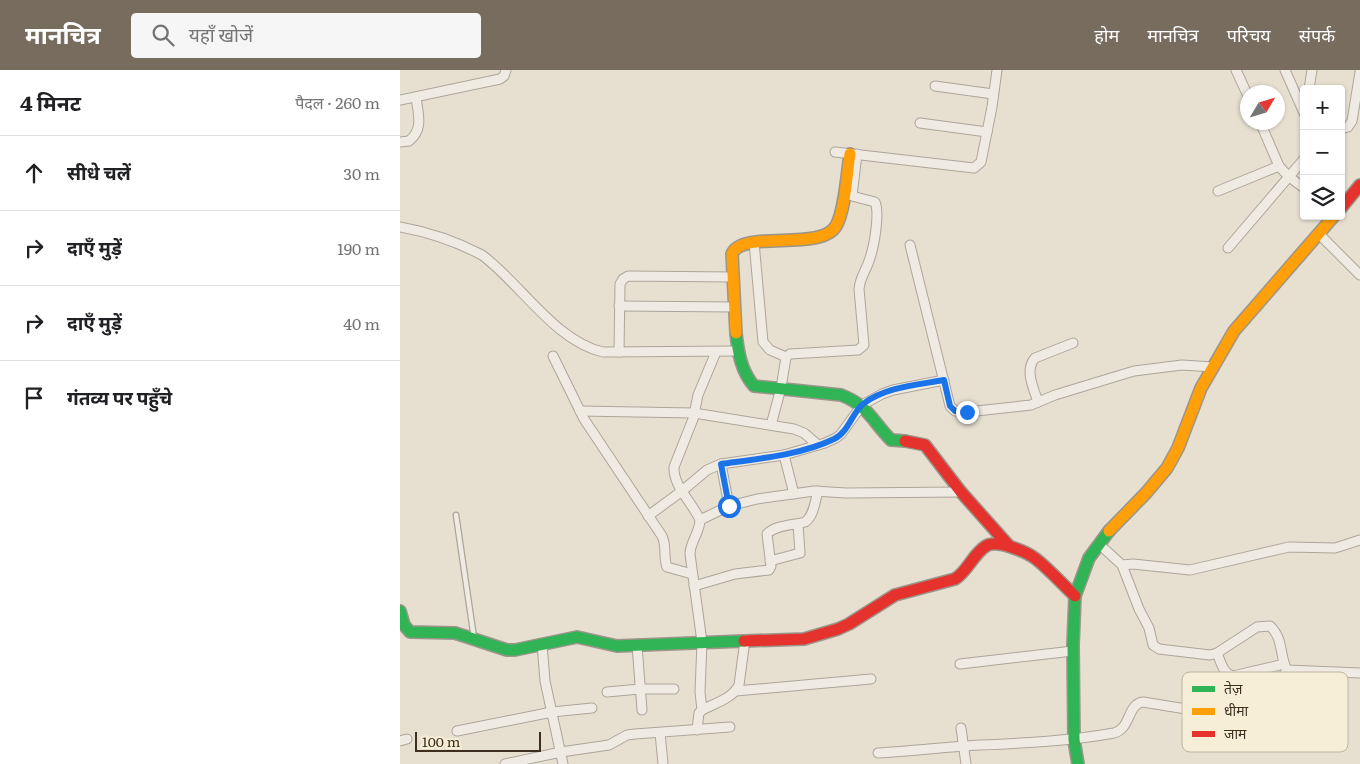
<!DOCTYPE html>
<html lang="hi">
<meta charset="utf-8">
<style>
body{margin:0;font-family:Literata,"Noto Sans Devanagari",serif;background:#f6f6f6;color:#202124}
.controls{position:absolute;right:15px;top:15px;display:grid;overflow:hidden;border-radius:5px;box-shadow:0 1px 4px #0004}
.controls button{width:45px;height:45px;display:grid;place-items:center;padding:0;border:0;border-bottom:1px solid #e0e0e0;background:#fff;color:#202124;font:25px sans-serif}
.compass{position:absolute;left:840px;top:15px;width:45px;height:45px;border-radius:50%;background:#fff;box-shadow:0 1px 4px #0004;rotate:52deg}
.scale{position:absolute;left:15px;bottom:12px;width:126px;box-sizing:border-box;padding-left:5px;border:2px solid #3d2e20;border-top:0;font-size:14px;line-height:18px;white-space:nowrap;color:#3d2e20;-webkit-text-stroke:4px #f7eed8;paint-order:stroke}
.stop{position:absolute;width:15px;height:15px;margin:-11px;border:4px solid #1a73e8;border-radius:50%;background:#fff}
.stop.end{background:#1a73e8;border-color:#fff;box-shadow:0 1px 5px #0008}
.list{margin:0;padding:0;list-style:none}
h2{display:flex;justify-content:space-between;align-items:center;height:65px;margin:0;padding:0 20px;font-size:21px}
h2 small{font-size:16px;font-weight:400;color:#757577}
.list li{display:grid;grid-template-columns:32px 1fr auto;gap:15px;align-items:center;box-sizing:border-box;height:75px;padding:0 20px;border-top:1px solid #e0e0e0}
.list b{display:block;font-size:19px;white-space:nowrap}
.list em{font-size:16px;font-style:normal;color:#757577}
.icon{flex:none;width:28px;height:28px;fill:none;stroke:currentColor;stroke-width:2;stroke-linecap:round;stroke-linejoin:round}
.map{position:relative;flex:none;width:960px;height:694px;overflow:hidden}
header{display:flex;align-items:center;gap:30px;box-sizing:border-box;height:70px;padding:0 25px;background:#786c5e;color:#fff}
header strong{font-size:24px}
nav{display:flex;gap:28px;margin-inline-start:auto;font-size:18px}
.search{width:350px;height:45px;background:#f6f6f6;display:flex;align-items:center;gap:12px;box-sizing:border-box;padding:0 18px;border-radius:5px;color:#757577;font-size:19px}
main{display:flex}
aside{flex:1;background:#fff}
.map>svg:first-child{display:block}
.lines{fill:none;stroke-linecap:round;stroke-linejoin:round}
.lane-casing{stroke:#ada599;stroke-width:7}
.street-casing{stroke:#ada599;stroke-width:11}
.fast-casing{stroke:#9c958a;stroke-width:14}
.slow-casing{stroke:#9c958a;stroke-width:14}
.jam-casing{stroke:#9c958a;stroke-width:14}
.lane{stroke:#efebe3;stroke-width:4.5}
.street{stroke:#efebe3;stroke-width:9}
.fast{stroke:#30b455;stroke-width:11}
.slow{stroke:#ff9f0a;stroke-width:11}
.jam{stroke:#e5322d;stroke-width:11}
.route{stroke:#1a73e8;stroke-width:6}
.key{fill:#f7eed8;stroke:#bfb4a1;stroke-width:1}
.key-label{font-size:14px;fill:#3d2e20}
</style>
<header>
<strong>मानचित्र</strong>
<div class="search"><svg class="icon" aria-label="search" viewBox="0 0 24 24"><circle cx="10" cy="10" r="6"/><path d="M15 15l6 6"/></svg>यहाँ खोजें</div>
<nav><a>होम</a><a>मानचित्र</a><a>परिचय</a><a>संपर्क</a></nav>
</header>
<main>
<aside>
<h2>4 मिनट<small>पैदल · 260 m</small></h2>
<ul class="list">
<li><svg class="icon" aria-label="ahead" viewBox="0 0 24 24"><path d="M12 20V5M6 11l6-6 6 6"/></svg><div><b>सीधे चलें</b></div><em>30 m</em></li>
<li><svg class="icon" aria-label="right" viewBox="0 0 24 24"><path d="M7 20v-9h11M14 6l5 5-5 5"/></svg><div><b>दाएँ मुड़ें</b></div><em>190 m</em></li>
<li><svg class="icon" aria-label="right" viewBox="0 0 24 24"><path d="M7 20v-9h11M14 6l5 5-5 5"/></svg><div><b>दाएँ मुड़ें</b></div><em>40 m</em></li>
<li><svg class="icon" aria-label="arrive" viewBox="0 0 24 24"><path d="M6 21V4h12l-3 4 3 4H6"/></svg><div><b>गंतव्य पर पहुँचे</b></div></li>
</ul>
</aside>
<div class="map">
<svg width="960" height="694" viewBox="0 0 960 694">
<rect width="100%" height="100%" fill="#e7e0d1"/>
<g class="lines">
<defs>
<path id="lane" d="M56,445l18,123"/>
<g id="street">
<path d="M836,0l12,26"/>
<path d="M885,0l19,43"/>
<path d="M535,16l58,8"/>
<path d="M909,19l3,-19"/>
<path d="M0,30l100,-21 4,-3 2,-6"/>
<path d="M860,52l19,44 9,10 16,12"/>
<path d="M520,53l67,9"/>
<path d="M941,59l7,-2 4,-6 8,-49"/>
<path d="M0,72l9,-1c15,-12 9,-27 7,-44"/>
<path d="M435,82l139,16 7,-6 11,-55 5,-37"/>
<path d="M818,121l61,-25"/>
<path d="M0,157c28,5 57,15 82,28 39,29 73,86 121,97l134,-1"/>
<path d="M919,164l41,41"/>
<path d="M354,172l9,100 7,8 16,7"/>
<path d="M510,175l40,161 5,5 12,1 64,-7 24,-10 79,-24 48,-6 31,2"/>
<path d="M828,178l76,-89"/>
<path d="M219,236l115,1"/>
<path d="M219,282l1,-68 3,-5 5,-3 105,1"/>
<path d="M153,286l31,63 78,117c5,10 1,21 5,31l25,7"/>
<path d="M638,332c-4,-13 -14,-32 -3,-44l38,-15"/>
<path d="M180,341l114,2 100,16 10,4 14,12"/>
<path d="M371,355l10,-37 5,-31 4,-3 68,-4 6,-5 -5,-56c1,-12 8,-20 11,-31 4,-12 10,-44 5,-56l-23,-6 5,-42"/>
<path d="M384,385l10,39"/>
<path d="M321,394l8,42"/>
<path d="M248,446l34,-25 25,-21 14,-6 63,-9 41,-12 11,-5 5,-4 21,-29 20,-11 11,-4 51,-10"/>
<path d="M300,450l29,-14 28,-7 57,-8 32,2 115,-1"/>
<path d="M699,474l23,21 17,44 10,19 4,17 6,4 51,6 7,-2 40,-26 13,-1c14,13 9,29 17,44l73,3"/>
<path d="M370,491l30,-8 -2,-29"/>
<path d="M722,495l11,-1 57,6 99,-23 46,1 25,-8"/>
<path d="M294,516l41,-12 34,-4 2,-4 -4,-32c8,-9 27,-9 38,-12 9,-6 10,-21 13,-31"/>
<path d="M142,574l3,37 18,83"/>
<path d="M237,575l5,65"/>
<path d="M817,583c4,9 6,21 16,23l51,-12"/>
<path d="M560,594l113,-13"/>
<path d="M336,621l135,-12"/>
<path d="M207,622l33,-3h34"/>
<path d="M302,640l-2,-18 2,-50 -12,-88c0,-12 10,-22 10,-34 -8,-18 -27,-34 -26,-53l19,-48 5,-24 18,-43"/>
<path d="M561,658l5,36"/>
<path d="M297,660l2,-17 3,-3c13,-7 30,-11 37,-25l6,-45"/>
<path d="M57,661l95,-19 40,-4"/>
<path d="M260,663l3,31"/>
<path d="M0,671l7,-2"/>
<path d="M478,683c34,-2 68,-6 102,-8 45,-2 90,-4 134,-12 17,-4 13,-29 29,-31l74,12c16,17 10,18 34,11 5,-7 -1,-13 2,-20l28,-26 6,-9"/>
<path d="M105,694l56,-12 48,-7 18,-10 8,-1 95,-7"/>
</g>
<g id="fast">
<path d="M336,263c2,19 5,38 18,53l87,9c27,10 31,26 50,45l14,1"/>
<path d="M0,541l4,14 6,7 45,1 52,17h8l62,-13 40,9 127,-5"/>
<path d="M678,694l-4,-24 -1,-95 2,-49 14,-38 20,-27"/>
</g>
<g id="slow">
<path d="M336,263l-4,-79c10,-25 89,-2 104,-28 9,-15 11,-53 14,-72"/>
<path d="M709,461l37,-38 21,-25 11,-20 23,-60 33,-57 100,-115"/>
</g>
<g id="jam">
<path d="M941,138l19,-23"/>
<path d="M505,371l20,4 36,47 48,54"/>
<path d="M344,571l60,-2 34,-10 11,-5 46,-29 60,-16c13,-8 18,-25 31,-33 11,-7 41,6 50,13 14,11 26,25 39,37"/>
</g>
</defs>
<use href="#lane" class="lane-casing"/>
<use href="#street" class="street-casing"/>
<use href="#fast" class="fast-casing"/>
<use href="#slow" class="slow-casing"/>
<use href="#jam" class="jam-casing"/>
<use href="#lane" class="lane"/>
<use href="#street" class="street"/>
<use href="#fast" class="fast"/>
<use href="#slow" class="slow"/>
<use href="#jam" class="jam"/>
</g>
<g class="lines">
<path class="route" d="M329,436l-8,-42c36,-5 80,-9 113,-25 14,-6 18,-26 29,-35 22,-17 54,-19 81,-24l6,26 5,5 12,1"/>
</g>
<rect x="782" y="602" width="166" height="80" rx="8" class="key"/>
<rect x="792" y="616" width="23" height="6" fill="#30b455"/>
<rect x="792" y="638" width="23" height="7" fill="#ff9f0a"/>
<rect x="792" y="661" width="23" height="6" fill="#e5322d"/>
<g class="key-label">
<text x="824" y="624">तेज़</text>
<text x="824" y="646">धीमा</text>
<text x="824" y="669">जाम</text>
</g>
</svg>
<div class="controls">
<button>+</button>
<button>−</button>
<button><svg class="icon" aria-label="layers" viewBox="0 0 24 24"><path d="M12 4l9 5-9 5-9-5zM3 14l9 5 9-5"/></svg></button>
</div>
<svg class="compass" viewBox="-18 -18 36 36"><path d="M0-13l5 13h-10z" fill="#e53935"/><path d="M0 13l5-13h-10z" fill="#757577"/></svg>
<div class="scale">100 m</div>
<div class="stop" style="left:329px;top:436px"></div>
<div class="stop end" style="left:567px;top:342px"></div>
</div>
</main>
